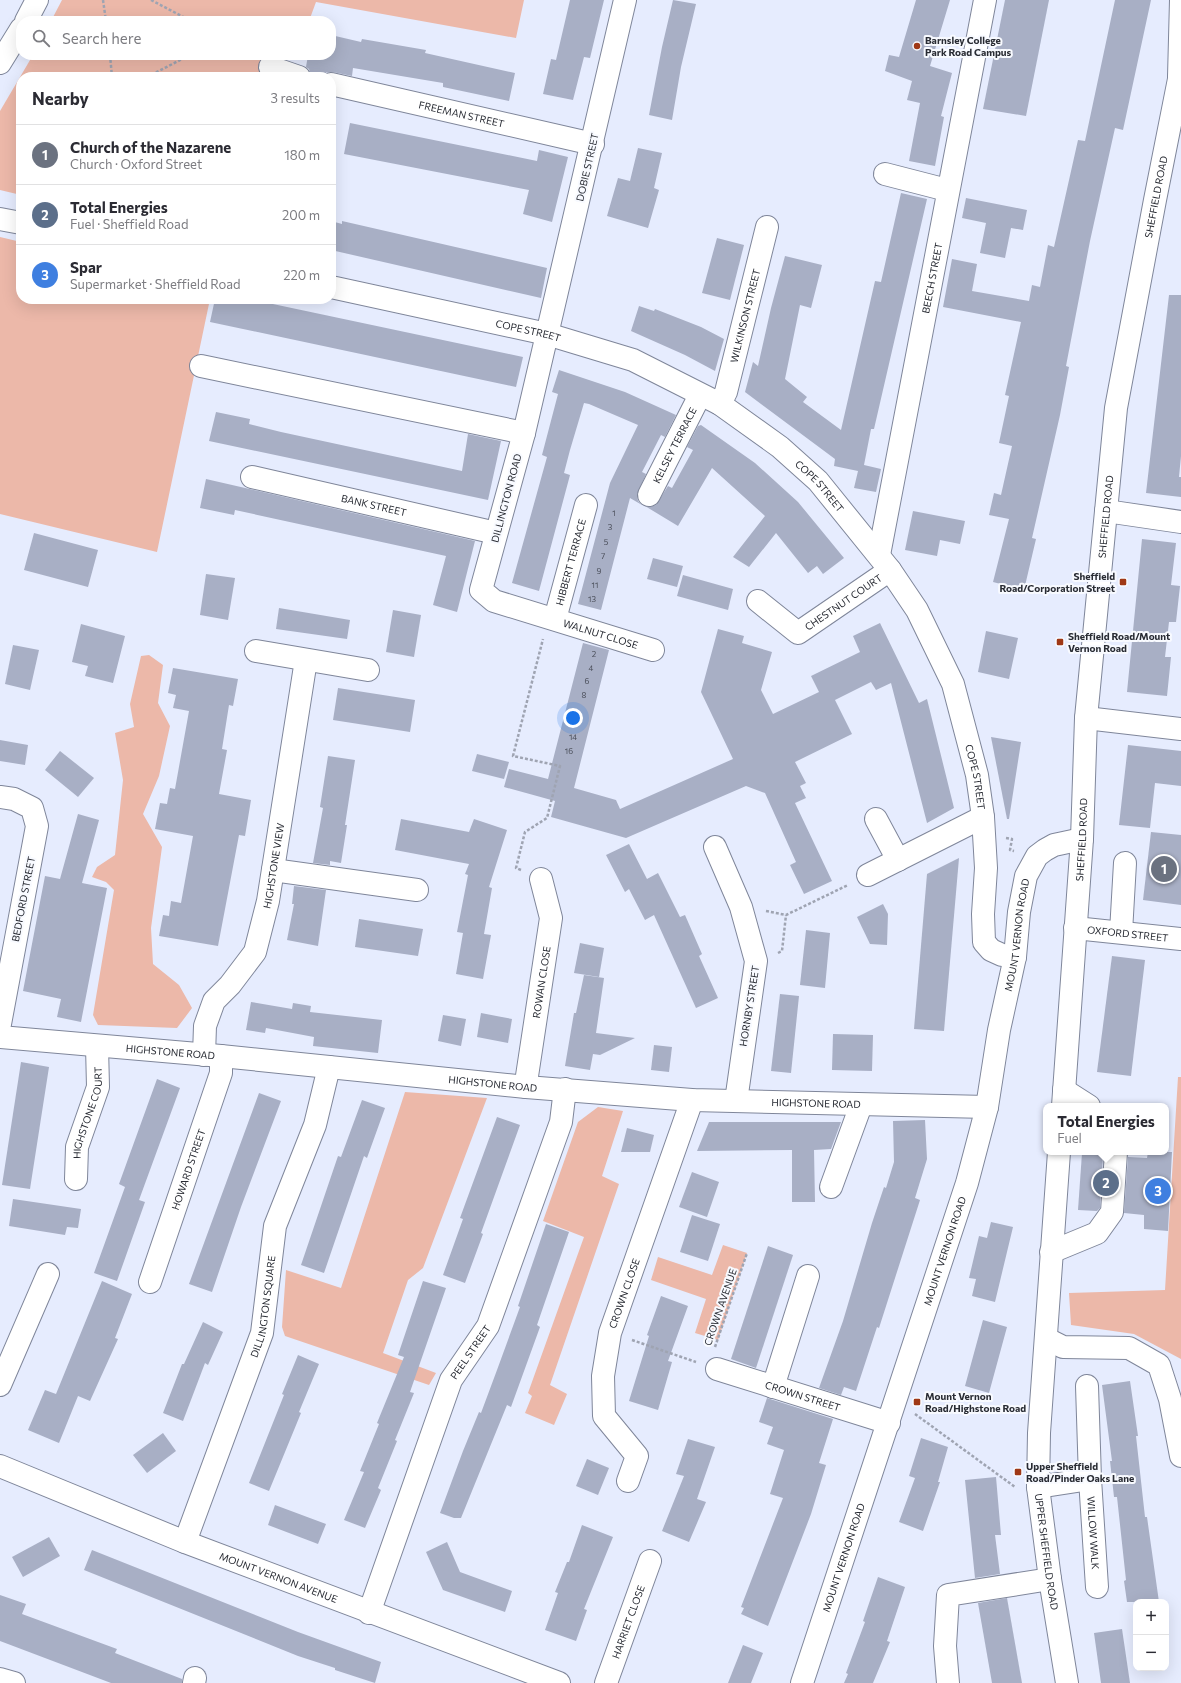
<!DOCTYPE html>
<meta charset="utf-8">
<style>
body{margin:0;font-family:Commissioner,sans-serif;background:#f2f2f3;color:#2b2b33}
.controls{position:absolute;right:12px;bottom:12px;display:grid;overflow:hidden;border-radius:8px;box-shadow:0 4px 16px #0002}
.controls button{width:36px;height:36px;display:grid;place-items:center;padding:0;border:0;border-bottom:1px solid #e1e1e2;background:#fff;color:#2b2b33;font:20px sans-serif}
.you{position:absolute;left:573px;top:718px;width:14px;height:14px;margin:-10px;border:3px solid #fff;border-radius:50%;background:#1a73e8;box-shadow:0 0 0 6px #1a73e833}
.badge{display:grid;place-items:center;width:26px;height:26px;border-radius:50%;background:#7c3aed;color:#fff;font-size:13px;font-weight:700}
.pin{position:absolute;translate:-50% -50%;border:2px solid #fff;box-shadow:0 1px 4px #0006}
.popup{position:absolute;left:1043px;top:1103px;width:126px;height:52px;box-sizing:border-box;display:grid;place-content:center;border-radius:8px;background:#fff;filter:drop-shadow(0 1px 3px #0005);font-size:13px;white-space:nowrap;color:#7c7c81}
.popup b{font-size:15px;color:#2b2b33}
.popup::after{content:'';position:absolute;left:50%;top:100%;margin-left:-8px;border:8px solid transparent;border-top-color:#fff}
.list{margin:0;padding:0;list-style:none}
h2{display:flex;justify-content:space-between;align-items:center;height:52px;margin:0;padding:0 16px;font-size:17px}
h2 small{font-size:13px;font-weight:400;color:#7c7c81}
.list li{display:grid;grid-template-columns:26px 1fr auto;gap:12px;align-items:center;box-sizing:border-box;height:60px;padding:0 16px;border-top:1px solid #e1e1e2}
.list b{display:block;font-size:15px;white-space:nowrap}
.list p{margin:0;font-size:13px;white-space:nowrap;color:#7c7c81}
.list em{font-size:13px;font-style:normal;color:#7c7c81}
.icon{flex:none;width:22px;height:22px;fill:none;stroke:currentColor;stroke-width:2;stroke-linecap:round;stroke-linejoin:round}
.map{position:relative;flex:none;width:1181px;height:1683px;overflow:hidden}
.search{position:absolute;background:#fff;box-shadow:0 4px 16px #0002;left:16px;top:16px;width:320px;height:44px;display:flex;align-items:center;gap:10px;box-sizing:border-box;padding:0 14px;border-radius:16px;color:#7c7c81;font-size:15px}
.panel{position:absolute;background:#fff;box-shadow:0 4px 16px #0002;left:16px;top:72px;width:320px;height:232px;border-radius:16px}
.map>svg:first-child{display:block}
.green{fill:#ecb8a9}
.building{fill:#a8afc5}
.lines{fill:none;stroke-linecap:round;stroke-linejoin:round}
.minor-casing{stroke:#7f869a;stroke-width:24}
.highway-casing{stroke:#7f869a;stroke-width:24}
.path{stroke:#9fa4b2;stroke-width:2.5;stroke-dasharray:3 2;stroke-linecap:butt}
.minor{stroke:#fff;stroke-width:22}
.highway{stroke:#fff;stroke-width:22}
.poi-dot{fill:#9f3816;stroke:#f8faff;stroke-width:1.5}
.labels{text-anchor:middle;dominant-baseline:central;stroke-width:4;stroke-linejoin:round;paint-order:stroke}
.number-label{font-size:8px;fill:#494d58}
.poi-label{font-size:10px;font-weight:bold;fill:#292c34;stroke:#f8faff;text-anchor:start}
.street-label{font-size:10px;fill:#292c34;stroke:#f8faff}
</style>
<div class="map">
<svg width="1181" height="1683" viewBox="0 0 1181 1683">
<rect width="100%" height="100%" fill="#e6ecfe"/>
<g class="green">
<path d="M62,0h462l-8,38 -200,-36 -7,19h-258z"/>
<path d="M33,55h243l-7,22h-248v118l-21,-5v-79z"/>
<path d="M0,237l21,5v57h189l-53,253 -157,-38z"/>
<path d="M149,655l14,10 -5,38 12,23 -11,50 -16,38 19,33 -11,81 2,36 26,21 13,23 -15,20 -79,-3 -5,-10 21,-125 -8,-8 -14,-5 5,-10 18,-12 8,-75 -8,-47 19,-6 -4,-23 11,-48z"/>
<path d="M1178,1077h3v282l-47,-25 -63,-9 -2,-32 96,-3z"/>
<path d="M405,1092l82,6 -64,170 -15,12 -25,73 53,20 -7,12 -144,-49 -3,-9 4,-57 55,18z"/>
<path d="M598,1107l25,4 -21,65 17,8 -69,201 17,9 -13,31 -29,-12 7,-17 -4,-3 56,-156 -41,-16 35,-99z"/>
<path d="M723,1245l24,8 -29,87 -23,-7 11,-34 -55,-19 7,-23 54,18z"/>
</g>
<g class="building">
<path d="M570,0h34l-14,58 -6,-1 -11,43 -30,-6 8,-35 5,1z"/>
<path d="M673,0l23,4 -15,63 -9,53 -23,-5 13,-68z"/>
<path d="M916,0h34l-20,66 22,7 -11,43 3,1 -9,49 -26,-5 11,-58 -13,-3 5,-19 -27,-10 4,-16 10,2z"/>
<path d="M1005,0h44l-23,116 -43,-7z"/>
<path d="M1115,0h36l-28,130 -8,-2 -25,113 -24,125 3,1 -9,48 -28,123 4,1 -12,51 -31,-8 16,-63 -20,-4 5,-22 7,2 11,-49 -13,-3 10,-47 -4,-1 16,-73 -78,-15 9,-48 25,5 -5,27 57,10 3,-16 8,2 8,-42 6,2 24,-107 7,1z"/>
<path d="M331,35l30,7 1,-3 64,11 -1,3 90,20 -6,28 -66,-14v-4l-90,-15 -1,8 -19,-4h-6l-6,5h-10l-2,-8 -3,-2 2,-12h23z"/>
<path d="M350,123l187,38 2,-11 29,7 -16,65 -29,-8 6,-24 -185,-36z"/>
<path d="M638,148l24,5 -8,35 5,2 -11,38 -41,-12 11,-38 12,3z"/>
<path d="M901,193l26,6 -53,230h-3l-7,36 17,4 -5,23 -22,-4 4,-17 -24,-5 1,-7 -90,-67 8,-30 5,4 13,-58 14,-52 37,9 -11,43 -11,-3 -15,74 22,18 -4,5 38,28 34,-149 6,1z"/>
<path d="M966,198l61,12 -4,20 -12,-2 -6,30 -25,-5 6,-30 -24,-5z"/>
<path d="M331,221l11,3v-3l205,47 -6,30 -210,-48z"/>
<path d="M717,238l27,7 -14,55 -28,-7z"/>
<path d="M1169,295h12v161l-2,21h2v20l-35,-4z"/>
<path d="M215,299h34l274,58 -7,30 -306,-65z"/>
<path d="M639,306l15,5 1,-2 46,18 23,12 -9,32 -30,-16 -54,-24z"/>
<path d="M559,370l66,22 51,23 -11,22 -4,-2 -19,37 4,2 -9,21 1,6 4,4 -12,-7 -29,112 -23,-6 32,-121 28,-58 -49,-21 -5,-1 -14,47 -6,23 6,2 -31,116 -27,-8 35,-126 -5,-2 16,-61 -6,-2z"/>
<path d="M216,412l34,7 -1,5 32,8 181,39 6,-37 33,7 -13,59 -279,-59z"/>
<path d="M701,425l54,38 43,39 46,56 -21,16 -6,-8 -9,7 -32,-40 -27,34 -16,-10 32,-41 -53,-48 -34,58 -33,-20 5,1 6,-2 12,-19 4,2 21,-38 -6,-3 11,-21z"/>
<path d="M206,479l269,62 -18,71 -24,-7 13,-49 -211,-46 -1,5 -34,-7z"/>
<path d="M913,511l52,10 -5,23 -20,-4 -3,16 -32,-6z"/>
<path d="M34,533l64,17 -10,37 -64,-17z"/>
<path d="M1142,539l34,4 -5,42 9,1 -4,36h-7l-4,35h6l-4,39 -40,-4z"/>
<path d="M653,558l30,8 -6,21 -30,-8z"/>
<path d="M206,574l29,4 -7,42 -28,-5z"/>
<path d="M683,575l50,14 -5,21 -51,-14z"/>
<path d="M279,608l71,12 -3,19 -71,-10z"/>
<path d="M393,610l28,5 -7,42 -28,-5z"/>
<path d="M880,623l39,80 8,-4 27,109 -27,15 -36,-140 -15,7 -5,-8 -36,18 17,34 -57,28 11,21 -6,3 6,12 -11,5 37,78 -28,13 -14,-29 6,-3 -31,-69 -19,-7 -120,52 -75,-21 4,-16 -51,-14 5,-18 39,10 35,-136 26,7 -35,138 42,12 4,9 113,-50 -32,-67 17,-63 26,7 -2,7 30,9 -11,38 12,24 46,-22 -8,-16 49,-24 -7,-16z"/>
<path d="M81,624l44,12 -12,47 -28,-7 3,-10 -16,-4z"/>
<path d="M986,631l32,7 -9,41 -31,-7z"/>
<path d="M13,645l26,5 -9,40 -25,-6z"/>
<path d="M173,668l65,11 -5,27 -4,-1 -7,44 5,1 -8,44 32,6 -6,36 -6,-1 -21,111 -59,-10 4,-21 6,1 2,-15 10,2 12,-67 -38,-7 5,-26 7,1 3,-16 5,1 14,-78 -16,-3 3,-13 -8,-2z"/>
<path d="M338,688l77,12 -5,32 -77,-12z"/>
<path d="M991,737l30,5 -12,77h-2z"/>
<path d="M0,740l28,5 -3,20 -25,-4z"/>
<path d="M1128,745l53,6v35l-26,-3 -5,45 -31,-3z"/>
<path d="M60,751l34,27 -16,19 -33,-27z"/>
<path d="M477,754l32,8 -5,17 -32,-8z"/>
<path d="M328,756l27,4 -10,65h2l-6,38 -11,-2v4l-17,-2 10,-55 -3,-1z"/>
<path d="M78,814l21,6 -17,63 25,5 -26,134 -24,-5 4,-18 -38,-8 22,-115 15,3z"/>
<path d="M401,819l68,13 5,-13 33,11 -18,57 3,1 -8,46 7,1 -8,44 -27,-5 7,-41 -6,-1 11,-57 -3,-1 4,-10 -74,-14z"/>
<path d="M1151,832l30,3v70l-38,-5z"/>
<path d="M629,844l18,35 11,-6 22,44 5,-2 17,39 -3,2 19,42 -22,10 -42,-93 -9,5 -16,-31 -4,3 -19,-37z"/>
<path d="M959,858l-15,173 -30,-2 13,-155z"/>
<path d="M294,886l32,4 -8,56 -31,-6 7,-36h-2z"/>
<path d="M883,904l5,10 -1,31 -17,-1 -13,-27z"/>
<path d="M359,919l64,10 -5,27 -63,-9z"/>
<path d="M806,930l24,3 -5,55 -25,-3z"/>
<path d="M580,943l24,5 -5,29 -25,-4z"/>
<path d="M1112,956l33,4 -14,116 -34,-4z"/>
<path d="M584,975l20,3 -8,55 39,5 -35,17 -7,-1 -3,16 -25,-4 9,-53h2z"/>
<path d="M780,994l19,2 -8,77 -20,-2z"/>
<path d="M251,1002l41,7 1,-6 18,3 -1,6 72,8 -4,33 -65,-7 1,-9 -48,-9 -1,5 -19,-3z"/>
<path d="M481,1013l31,6 -4,24 -31,-6z"/>
<path d="M443,1015l23,4 -5,27 -23,-5z"/>
<path d="M833,1034l40,1 -1,36 -40,-1z"/>
<path d="M654,1045l18,2 -3,25 -18,-2z"/>
<path d="M21,1062l28,5 -19,122 -28,-4z"/>
<path d="M157,1079l23,9 -41,112 6,2 -28,79 -23,-8 31,-86 -6,-3z"/>
<path d="M259,1093l22,8 -40,106 -29,85 -23,-8z"/>
<path d="M362,1100l23,8 -18,50 -3,-2 -40,117 -23,-8 37,-109 3,1z"/>
<path d="M497,1117l23,8 -39,108 2,1 -18,49 -22,-8 20,-56 -3,-1z"/>
<path d="M925,1120l2,39 -12,39 5,2 -41,128 -2,-1 -21,64 -12,-4 -3,8 -22,-7 24,-67 29,-98 12,-36 2,1 8,-26 -1,-41z"/>
<path d="M709,1122h132l-10,27 -17,1 1,52h-23v-52l-95,1z"/>
<path d="M627,1128l27,7 -4,17h-29z"/>
<path d="M1148,1152h24l-4,79 -24,-2v-14l-20,-2 4,-56 19,1z"/>
<path d="M1082,1153l21,2 -3,53 -3,3 -19,-1z"/>
<path d="M692,1172l27,10 -12,35 -28,-10z"/>
<path d="M13,1199l68,10 -3,19 -11,-1 -2,8 -56,-9z"/>
<path d="M692,1215l28,9 -12,37 -28,-9z"/>
<path d="M991,1222l22,5 -18,75 -23,-6 4,-17 -7,-1 10,-42 8,2z"/>
<path d="M546,1224l23,8 -32,93 3,2 -29,80 -4,-2 -46,113h-7l-14,-5 23,-62 16,-39 2,1 16,-43 23,-63 -2,-1z"/>
<path d="M768,1246l25,9 -37,113 -25,-9z"/>
<path d="M102,1281l30,13 -17,44 3,1 -28,62 -12,-5 -19,47 -31,-13 17,-40 11,4z"/>
<path d="M423,1281l23,7 -36,104 4,1 -19,47 2,1 -19,47 3,2 -16,38 -21,-8 20,-48 -4,-1 19,-47 -2,-1 27,-66 -6,-2z"/>
<path d="M661,1296l27,10 -20,55 4,1 -14,48 -29,-9 20,-65 -2,-1z"/>
<path d="M983,1320l24,7 -18,66 -24,-7z"/>
<path d="M203,1322l20,10 -15,33 -3,-2 -22,58 -20,-8 19,-49h2z"/>
<path d="M298,1355l21,9 -20,48 2,1 -32,78 -20,-8 35,-88 -2,-1z"/>
<path d="M1130,1381l8,55h-2l9,81h2l12,85h-32l-3,-21 2,-1 -9,-83h-3l-4,-36h2l-10,-76z"/>
<path d="M767,1398l66,21 -14,44 7,2 -15,49 -43,112 -27,-12 3,-6 -3,-1 42,-109 -13,-4 14,-44 -17,-6 6,-17 -14,-5z"/>
<path d="M163,1433l13,18 -29,22 -14,-18z"/>
<path d="M921,1438l27,9 -10,35h2l-17,49 -24,-9 16,-44 -6,-2z"/>
<path d="M688,1439l27,8 -18,52 9,3 -17,40 -27,-11 22,-55 -8,-2z"/>
<path d="M587,1459l22,9 -11,27 -22,-9z"/>
<path d="M996,1477l5,58h-6l5,39 -25,4 -10,-98z"/>
<path d="M275,1505l51,19 -8,20 -50,-19z"/>
<path d="M582,1525l31,12 -21,52 -8,20 3,1 -11,31 -31,-11 13,-37 -3,-1 12,-30h2z"/>
<path d="M49,1537l11,19 -37,21 -11,-20z"/>
<path d="M447,1542l13,30 52,19 -7,21 -62,-22 -17,-38z"/>
<path d="M92,1550l206,82 83,30 -6,21 -40,-13v-2l-37,-12 -214,-86z"/>
<path d="M878,1577l27,10 -18,54 3,1 -17,41h-29l4,-9 -2,-1 19,-51 -2,-1z"/>
<path d="M0,1595l26,9 -4,10 95,35 -2,4 67,26v4h-71l-111,-42z"/>
<path d="M1007,1598l15,85h-30l-14,-80z"/>
<path d="M1122,1629l8,54h-29l-7,-50z"/>
<path d="M743,1645l20,8 -12,30h-23z"/>
</g>
<g class="lines">
<defs>
<g id="minor">
<path id="s1" d="M625,0l-101,433 -43,157 13,11 159,49"/>
<path d="M26,21l11,-21"/>
<path d="M0,63l21,-34"/>
<path d="M270,67l29,10"/>
<path id="s2" d="M331,84l262,60"/>
<path d="M885,174l62,16"/>
<path d="M0,219l21,4"/>
<path id="s3" d="M331,287l216,47 86,26 87,44 60,43 38,34 72,89 27,40 36,74 24,91 6,42 3,51 -3,46 1,28 7,8 11,5 13,2"/>
<path d="M201,366l323,67"/>
<path id="s4" d="M720,404l6,-12 41,-165"/>
<path id="s5" d="M252,477l244,56"/>
<path id="s6" d="M649,495l51,-100"/>
<path d="M1106,511l75,11"/>
<path id="s7" d="M879,555l106,-555"/>
<path id="s8" d="M758,601l40,32 92,-63"/>
<path id="s9" d="M555,619l31,-114"/>
<path d="M256,651l112,19"/>
<path d="M1086,718l95,11"/>
<path d="M0,797l14,2 18,9 5,18 -37,198"/>
<path d="M876,819l22,41"/>
<path d="M715,847l26,60 15,54 -20,140"/>
<path d="M273,870l144,20"/>
<path d="M868,875l115,-58"/>
<path id="s10" d="M1075,928l106,11"/>
<path d="M1121,932l4,-69"/>
<path id="s11" d="M0,1037l221,19 305,31 166,13 295,7"/>
<path id="s12" d="M204,1055l1,-29 9,-25 16,-16 25,-33 13,-51 38,-241"/>
<path id="s13" d="M526,1087l1,-11 24,-158 -10,-39"/>
<path d="M1064,1090l25,16"/>
<path id="s14" d="M76,1179l1,-32 21,-60 -1,-41"/>
<path d="M831,1187l30,-82"/>
<path d="M1051,1252l46,-19 15,-21 4,-60"/>
<path id="s15" d="M150,1282l71,-209v-17"/>
<path d="M1047,1339l16,8 66,1 30,17 11,34 11,57"/>
<path id="s16" d="M717,1369l172,54"/>
<path d="M0,1385l48,-111"/>
<path d="M773,1387l35,-111"/>
<path id="s17" d="M0,1466l185,76 374,141"/>
<path id="s18" d="M1090,1479l7,108"/>
<path id="s19" d="M628,1481l9,-25 -33,-40 -1,-40 7,-43 82,-233"/>
<path d="M1038,1487l52,-8 -3,-93"/>
<path id="s20" d="M185,1542l77,-209 13,-107 40,-101 14,-58"/>
<path id="s21" d="M369,1613l82,-233 37,-54 73,-204 4,-33"/>
<path d="M0,1679l14,4"/>
<path d="M194,1683l1,-5"/>
<path id="s22" d="M606,1683l44,-122"/>
<path id="s23" d="M802,1683l165,-500 20,-76 12,-77 16,-73 4,-45 7,-36 11,-20 8,-6 9,-5 28,-6"/>
<path d="M948,1683l-3,-37 3,-51 102,-16"/>
</g>
<g id="highway">
<path d="M1179,77l2,-77"/>
<path id="s24" d="M1063,1106l19,-267 4,-121 30,-310 39,-208 26,-131"/>
<path id="s25" d="M1059,1152l-20,281 -1,54 12,92 17,104"/>
</g>
</defs>
<use href="#minor" class="minor-casing"/>
<use href="#highway" class="highway-casing"/>
<g class="path">
<path d="M103,0l3,21"/>
<path d="M151,0l40,21"/>
<path d="M110,55l2,22"/>
<path d="M147,77l43,-22"/>
<path d="M1006,838l6,1 -2,11 4,1"/>
<path d="M521,870l-5,-2 9,-36 22,-14 13,-52 -47,-10 30,-117"/>
<path d="M766,911l20,4 62,-30"/>
<path d="M778,953l4,-2 4,-36"/>
<path d="M632,1340l64,22"/>
<path d="M715,1347l32,-94"/>
<path d="M915,1414l100,73"/>
</g>
<use href="#minor" class="minor"/>
<use href="#highway" class="highway"/>
</g>
<g class="poi-dot">
<circle cx="917" cy="46" r="4"/>
<rect x="1119" y="578" width="8" height="8" rx="2"/>
<rect x="1056" y="638" width="8" height="8" rx="2"/>
<rect x="913" y="1398" width="8" height="8" rx="2"/>
<rect x="1014" y="1468" width="8" height="8" rx="2"/>
</g>
<g class="labels">
<g class="number-label">
<text x="614" y="513">1</text>
<text x="610" y="527">3</text>
<text x="606" y="542">5</text>
<text x="603" y="556">7</text>
<text x="599" y="571">9</text>
<text x="595" y="585">11</text>
<text x="592" y="599">13</text>
<text x="594" y="654">2</text>
<text x="591" y="668">4</text>
<text x="587" y="681">6</text>
<text x="584" y="695">8</text>
<text x="573" y="737">14</text>
<text x="569" y="751">16</text>
</g>
<g class="poi-label">
<text x="925" y="40">Barnsley College<tspan x="925" dy="12">Park Road Campus</tspan></text>
<text x="1115" y="576" text-anchor="end">Sheffield<tspan x="1115" dy="12">Road/Corporation Street</tspan></text>
<text x="1068" y="636">Sheffield Road/Mount<tspan x="1068" dy="12">Vernon Road</tspan></text>
<text x="925" y="1396">Mount Vernon<tspan x="925" dy="12">Road/Highstone Road</tspan></text>
<text x="1026" y="1466">Upper Sheffield<tspan x="1026" dy="12">Road/Pinder Oaks Lane</tspan></text>
</g>
<g class="street-label">
<text stroke="none"><textPath href="#s2" startOffset="134">FREEMAN STREET</textPath></text>
<text transform="translate(587 167) rotate(-77)">DOBIE STREET</text>
<text stroke="none"><textPath href="#s24" startOffset="915">SHEFFIELD ROAD</textPath></text>
<text stroke="none"><textPath href="#s7" startOffset="282">BEECH STREET</textPath></text>
<text stroke="none"><textPath href="#s4" startOffset="92">WILKINSON STREET</textPath></text>
<text stroke="none"><textPath href="#s3" startOffset="202">COPE STREET</textPath></text>
<text stroke="none"><textPath href="#s6" startOffset="56">KELSEY TERRACE</textPath></text>
<text stroke="none"><textPath href="#s3" startOffset="538">COPE STREET</textPath></text>
<text transform="translate(506 498) rotate(-75)">DILLINGTON ROAD</text>
<text stroke="none"><textPath href="#s5" startOffset="125">BANK STREET</textPath></text>
<text stroke="none"><textPath href="#s24" startOffset="591">SHEFFIELD ROAD</textPath></text>
<text stroke="none"><textPath href="#s9" startOffset="59">HIBBERT TERRACE</textPath></text>
<text stroke="none"><textPath href="#s8" startOffset="106">CHESTNUT COURT</textPath></text>
<text stroke="none"><textPath href="#s1" startOffset="736">WALNUT CLOSE</textPath></text>
<text stroke="none"><textPath href="#s3" startOffset="874">COPE STREET</textPath></text>
<text stroke="none"><textPath href="#s24" startOffset="267">SHEFFIELD ROAD</textPath></text>
<text stroke="none"><textPath href="#s12" startOffset="208">HIGHSTONE VIEW</textPath></text>
<text transform="translate(23 899) rotate(-79)">BEDFORD STREET</text>
<text stroke="none"><textPath href="#s10" startOffset="53">OXFORD STREET</textPath></text>
<text stroke="none"><textPath href="#s23" startOffset="780">MOUNT VERNON ROAD</textPath></text>
<text stroke="none"><textPath href="#s13" startOffset="106">ROWAN CLOSE</textPath></text>
<text transform="translate(749 1006) rotate(-81)">HORNBY STREET</text>
<text stroke="none"><textPath href="#s11" startOffset="171">HIGHSTONE ROAD</textPath></text>
<text stroke="none"><textPath href="#s11" startOffset="495">HIGHSTONE ROAD</textPath></text>
<text stroke="none"><textPath href="#s11" startOffset="819">HIGHSTONE ROAD</textPath></text>
<text stroke="none"><textPath href="#s14" startOffset="68">HIGHSTONE COURT</textPath></text>
<text stroke="none"><textPath href="#s15" startOffset="119">HOWARD STREET</textPath></text>
<text stroke="none"><textPath href="#s23" startOffset="455">MOUNT VERNON ROAD</textPath></text>
<text stroke="none"><textPath href="#s19" startOffset="204">CROWN CLOSE</textPath></text>
<text stroke="none"><textPath href="#s20" startOffset="249">DILLINGTON SQUARE</textPath></text>
<text transform="translate(720 1307) rotate(-71)">CROWN AVENUE</text>
<text stroke="none"><textPath href="#s21" startOffset="281">PEEL STREET</textPath></text>
<text stroke="none"><textPath href="#s16" startOffset="90">CROWN STREET</textPath></text>
<text stroke="none"><textPath href="#s18" startOffset="54">WILLOW WALK</textPath></text>
<text stroke="none"><textPath href="#s25" startOffset="401">UPPER SHEFFIELD ROAD</textPath></text>
<text stroke="none"><textPath href="#s23" startOffset="132">MOUNT VERNON ROAD</textPath></text>
<text stroke="none"><textPath href="#s17" startOffset="300">MOUNT VERNON AVENUE</textPath></text>
<text stroke="none"><textPath href="#s22" startOffset="65">HARRIET CLOSE</textPath></text>
</g>
</g>
</svg>
<div class="controls">
<button>+</button>
<button>−</button>
</div>
<div class="you"></div>
<div class="pin badge" style="left:1164px;top:869px;background:#6b7280">1</div>
<div class="pin badge" style="left:1106px;top:1183px;background:#5c6f8a">2</div>
<div class="popup"><b>Total Energies</b>Fuel</div>
<div class="pin badge" style="left:1158px;top:1191px;background:#3f7fe0">3</div>
<div class="search"><svg class="icon" aria-label="search" viewBox="0 0 24 24"><circle cx="10" cy="10" r="6"/><path d="M15 15l6 6"/></svg>Search here</div>
<section class="panel">
<h2>Nearby<small>3 results</small></h2>
<ul class="list">
<li><span class="badge" style="background:#6b7280">1</span><div><b>Church of the Nazarene</b><p>Church · Oxford Street</p></div><em>180 m</em></li>
<li><span class="badge" style="background:#5c6f8a">2</span><div><b>Total Energies</b><p>Fuel · Sheffield Road</p></div><em>200 m</em></li>
<li><span class="badge" style="background:#3f7fe0">3</span><div><b>Spar</b><p>Supermarket · Sheffield Road</p></div><em>220 m</em></li>
</ul>
</section>
</div>
